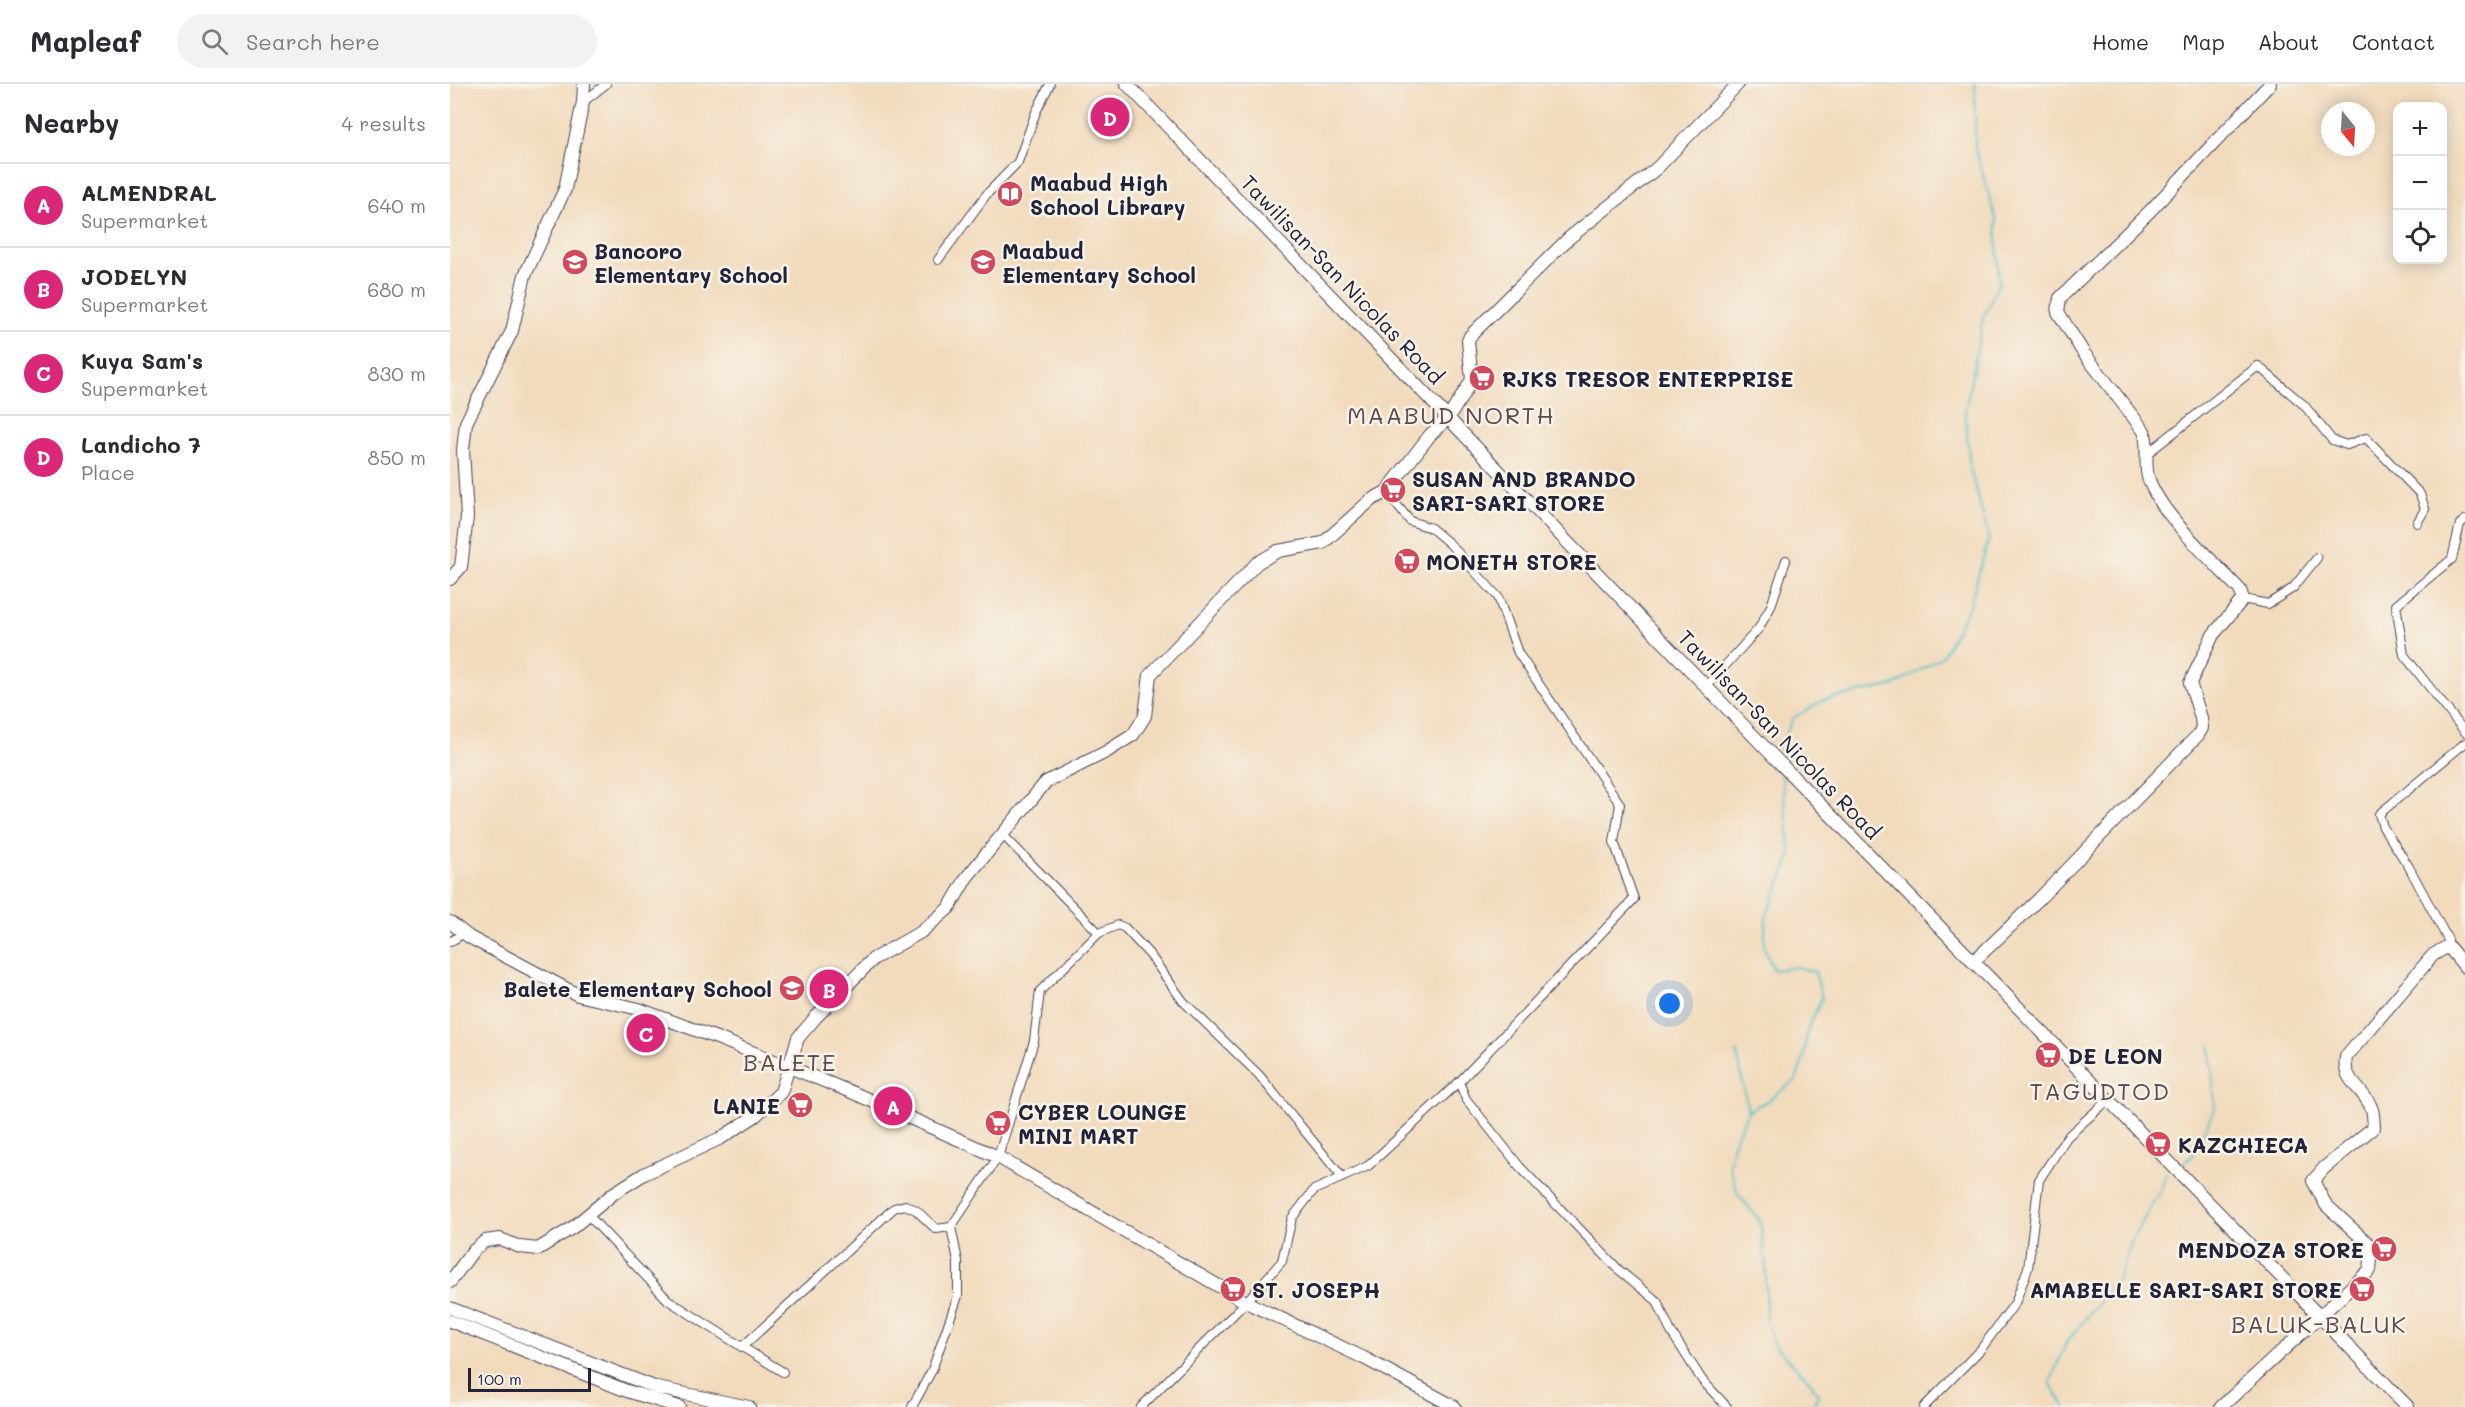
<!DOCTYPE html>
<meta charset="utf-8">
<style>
body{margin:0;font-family:Mali,sans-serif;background:#f2f2f3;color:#2b2b33}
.controls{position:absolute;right:18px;top:18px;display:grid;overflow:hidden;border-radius:12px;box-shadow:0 3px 15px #0003}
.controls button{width:54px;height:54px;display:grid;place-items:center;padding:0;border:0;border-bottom:2px solid #e1e1e2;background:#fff;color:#2b2b33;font:30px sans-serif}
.compass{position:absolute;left:1871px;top:18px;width:54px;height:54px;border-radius:50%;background:#fff;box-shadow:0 3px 15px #0003;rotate:162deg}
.scale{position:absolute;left:18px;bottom:15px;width:123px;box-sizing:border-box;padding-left:6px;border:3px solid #22223b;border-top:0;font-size:16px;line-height:21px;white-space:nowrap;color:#22223b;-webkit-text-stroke:4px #f7f3e8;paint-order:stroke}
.you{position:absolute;left:1220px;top:920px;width:21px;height:21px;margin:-15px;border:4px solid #fff;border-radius:50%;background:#1a73e8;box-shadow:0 0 0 9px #1a73e833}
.badge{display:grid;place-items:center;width:39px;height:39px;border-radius:50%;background:#db2777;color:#fff;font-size:20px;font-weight:700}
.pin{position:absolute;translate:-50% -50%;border:3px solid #fff;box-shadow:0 2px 6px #0006}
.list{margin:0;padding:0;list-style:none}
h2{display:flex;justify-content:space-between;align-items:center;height:78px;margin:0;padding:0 24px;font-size:26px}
h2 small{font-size:20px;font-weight:400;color:#7c7c81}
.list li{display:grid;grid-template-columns:39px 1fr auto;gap:18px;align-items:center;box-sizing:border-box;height:84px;padding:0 24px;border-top:2px solid #e1e1e2}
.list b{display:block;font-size:22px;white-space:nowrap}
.list p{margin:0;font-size:20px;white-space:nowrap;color:#7c7c81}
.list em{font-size:20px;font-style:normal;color:#7c7c81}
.icon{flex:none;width:33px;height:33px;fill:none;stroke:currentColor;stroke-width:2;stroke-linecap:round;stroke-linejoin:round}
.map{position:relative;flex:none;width:2015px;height:1323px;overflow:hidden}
header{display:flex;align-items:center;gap:36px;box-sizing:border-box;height:84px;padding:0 30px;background:#fff;border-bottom:2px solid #e1e1e2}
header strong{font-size:28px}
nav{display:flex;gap:33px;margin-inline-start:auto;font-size:21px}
.search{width:420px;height:54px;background:#f2f2f3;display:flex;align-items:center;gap:15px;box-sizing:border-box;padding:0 21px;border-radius:33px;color:#7c7c81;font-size:22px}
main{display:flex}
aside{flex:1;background:#fff}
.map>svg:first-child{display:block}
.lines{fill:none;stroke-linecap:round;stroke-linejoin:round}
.stream{stroke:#53c1c9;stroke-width:2}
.street-casing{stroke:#413e4e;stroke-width:10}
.secondary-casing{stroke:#413e4e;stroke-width:14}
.street{stroke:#fff;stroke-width:8}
.secondary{stroke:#fff;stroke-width:12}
.labels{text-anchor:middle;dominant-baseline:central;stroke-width:5;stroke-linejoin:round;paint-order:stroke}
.poi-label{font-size:21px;font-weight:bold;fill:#22223b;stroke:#f7f3e8;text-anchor:start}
.street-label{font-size:21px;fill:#22223b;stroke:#f7f3e8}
.quarter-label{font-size:24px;letter-spacing:1.5px;fill:#604b52;stroke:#f7f3e8}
</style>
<header>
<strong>Mapleaf</strong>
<div class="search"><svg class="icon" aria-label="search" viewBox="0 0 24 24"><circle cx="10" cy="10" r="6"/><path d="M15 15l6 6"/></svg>Search here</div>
<nav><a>Home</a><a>Map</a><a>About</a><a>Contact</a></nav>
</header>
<main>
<aside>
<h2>Nearby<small>4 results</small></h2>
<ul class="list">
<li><span class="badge">A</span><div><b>ALMENDRAL</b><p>Supermarket</p></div><em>640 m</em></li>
<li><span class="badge">B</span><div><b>JODELYN</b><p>Supermarket</p></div><em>680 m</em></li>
<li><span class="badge">C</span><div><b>Kuya Sam's</b><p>Supermarket</p></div><em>830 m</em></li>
<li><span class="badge">D</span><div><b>Landicho 7</b><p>Place</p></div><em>850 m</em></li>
</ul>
</aside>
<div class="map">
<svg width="2015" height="1323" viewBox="0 0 2015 1323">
<rect width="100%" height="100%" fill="#f7f3e8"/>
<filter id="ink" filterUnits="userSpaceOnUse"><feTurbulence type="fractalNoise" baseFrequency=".0167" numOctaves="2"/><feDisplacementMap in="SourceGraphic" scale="12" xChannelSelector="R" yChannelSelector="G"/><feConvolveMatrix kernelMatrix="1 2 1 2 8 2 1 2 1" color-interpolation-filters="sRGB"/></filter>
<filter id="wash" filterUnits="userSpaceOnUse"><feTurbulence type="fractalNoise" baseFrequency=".008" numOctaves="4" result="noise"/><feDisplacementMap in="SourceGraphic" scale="24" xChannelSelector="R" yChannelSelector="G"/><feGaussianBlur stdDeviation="1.35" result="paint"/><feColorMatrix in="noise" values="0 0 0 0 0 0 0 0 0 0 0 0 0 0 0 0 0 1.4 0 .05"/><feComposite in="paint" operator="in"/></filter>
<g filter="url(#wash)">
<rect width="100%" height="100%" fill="#f2dbbd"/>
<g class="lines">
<g class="stream">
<path d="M1331,672l1,-14 11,-24 31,-18 71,-15 47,-28 27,-50 20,-69 -19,-70 -5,-56 18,-94 16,-35 -3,-64 -21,-71v-64"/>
<path d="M1331,687l10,85 -25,61 -2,30 10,23 23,-3 18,5 7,26 -14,30 -5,32 -7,20 -29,21 -19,10 -15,33 -4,22 9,28 22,27 6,48v53l10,25 34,34 8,14 -5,12"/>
<path d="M1287,968l11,59"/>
<path d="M1734,1079l9,-9 22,-46 -5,-63"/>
<path d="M1615,1323l-15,-24 16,-40 52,-64 15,-41 28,-49 5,-16"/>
</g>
</g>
</g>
<g filter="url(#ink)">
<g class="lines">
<defs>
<g id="street">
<path d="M133,18l23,-18"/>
<path d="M488,176l48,-65 32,-33 18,-50 14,-28"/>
<path d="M1698,369l110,-87 46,39 28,35 15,5 19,-7 54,56 5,15 -8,14"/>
<path d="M936,408l24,29 21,7 19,16 48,53 20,56 102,151 -6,38 20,57 -175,183 7,17 54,68 99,103 38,31 13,29 32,50 25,27"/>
<path d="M2015,436l-5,4 -8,35 -56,46 8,50 61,77"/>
<path d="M1793,515l25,5 25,-16 24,-30"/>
<path d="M1257,602l52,-58 12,-22 15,-46"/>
<path d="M649,849l19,-8 7,3 25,27 33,46 76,74 83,102"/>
<path d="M0,858l14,-9"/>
<path d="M1998,862v-6l-39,-73 -26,-40 -4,-13 86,-71"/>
<path d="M138,1131l80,85 74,47 152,-139 11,-3 11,5 20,19 15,-2"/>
<path d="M292,1263l41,25"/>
<path d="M462,1323l20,-37 26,-74v-35l-7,-34 47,-70 36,-116 6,-50 59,-58 -97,-99"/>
<path d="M691,1323l105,-105 36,-41 10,-43 22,-28 54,-24 91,-84"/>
<path d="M1474,1323l57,-58 34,-46 13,-35 11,-88 28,-43 40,-36"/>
</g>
<g id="secondary">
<path d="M677,0l643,669 638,654"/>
<path d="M0,495l11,-12 6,-50 -4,-67 3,-27 46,-92 13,-56 40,-86 18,-87 1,-18"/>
<path d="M0,838l19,15 109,58 61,14 83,31 134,54 142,63 248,145 118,56 91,49"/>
<path d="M1523,878l66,-63 159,-164 4,-7 -1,-10 -11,-35 23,-48 30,-36 -3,-9c-27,-29 -78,-74 -91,-110 -6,-15 1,-33 -5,-49l-61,-79 -25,-40 2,-14 89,-86 121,-128"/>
<path d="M0,1198l22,-30 13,-11 15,-2 20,8 18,2 34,-21 42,-35 30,-19 77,-36 34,-22 26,-24 17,-54 18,-21 57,-58 48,-27 28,-24 18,-31 79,-95 60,-30 27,-17 12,-19 5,-41 107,-112 21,-12 45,-8 48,-43 15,-8 44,-57 19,-18 23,-37 -4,-39 2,-5 99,-98 88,-70 81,-84"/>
<path d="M0,1224l207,80 92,19"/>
<path d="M0,1237l177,70 52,16"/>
<path d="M1771,1323l149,-137 2,-23 -46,-42 -13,-24 11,-13 50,-41c-1,-6 0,-15 -3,-20 -8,-19 -29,-26 -25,-50l87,-102 15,-9 17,21"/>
</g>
</defs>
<use href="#street" class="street-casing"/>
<use href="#secondary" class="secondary-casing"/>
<use href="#street" class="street"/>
<use href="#secondary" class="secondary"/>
</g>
</g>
<defs>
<symbol id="library-disc" viewBox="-11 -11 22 22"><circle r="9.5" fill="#d1495b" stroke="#f7f3e8"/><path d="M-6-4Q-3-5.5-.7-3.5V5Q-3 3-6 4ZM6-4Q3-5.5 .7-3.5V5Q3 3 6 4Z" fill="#fff"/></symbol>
<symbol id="school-disc" viewBox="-11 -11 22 22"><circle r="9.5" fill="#d1495b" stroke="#f7f3e8"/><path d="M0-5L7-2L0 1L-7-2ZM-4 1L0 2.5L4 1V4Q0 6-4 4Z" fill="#fff"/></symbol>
<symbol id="supermarket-disc" viewBox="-11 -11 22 22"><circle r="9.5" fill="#d1495b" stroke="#f7f3e8"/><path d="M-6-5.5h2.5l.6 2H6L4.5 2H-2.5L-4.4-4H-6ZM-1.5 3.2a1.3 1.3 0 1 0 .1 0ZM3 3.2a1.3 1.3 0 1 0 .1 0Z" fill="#fff"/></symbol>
</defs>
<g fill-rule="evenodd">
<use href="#library-disc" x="545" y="95" width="30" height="30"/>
<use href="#school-disc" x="110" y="163" width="30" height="30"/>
<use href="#school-disc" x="518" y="163" width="30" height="30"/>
<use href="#supermarket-disc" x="1017" y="279" width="30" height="30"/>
<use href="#supermarket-disc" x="928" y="391" width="30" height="30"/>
<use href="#supermarket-disc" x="942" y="462" width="30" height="30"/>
<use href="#school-disc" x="327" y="889" width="30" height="30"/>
<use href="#supermarket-disc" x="1583" y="956" width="30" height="30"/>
<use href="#supermarket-disc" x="335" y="1006" width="30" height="30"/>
<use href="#supermarket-disc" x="533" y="1024" width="30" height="30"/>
<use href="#supermarket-disc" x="1693" y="1045" width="30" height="30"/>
<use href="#supermarket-disc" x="1919" y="1150" width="30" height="30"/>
<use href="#supermarket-disc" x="768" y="1190" width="30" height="30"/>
<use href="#supermarket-disc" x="1897" y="1190" width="30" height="30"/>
</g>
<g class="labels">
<g class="poi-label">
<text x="580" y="98">Maabud High<tspan x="580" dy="24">School Library</tspan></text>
<text x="144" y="166">Bancoro<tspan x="144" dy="24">Elementary School</tspan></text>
<text x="552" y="166">Maabud<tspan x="552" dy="24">Elementary School</tspan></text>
<text x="1052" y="294">RJKS TRESOR ENTERPRISE</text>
<text x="962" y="394">SUSAN AND BRANDO<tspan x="962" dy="24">SARI-SARI STORE</tspan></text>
<text x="976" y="477">MONETH STORE</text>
<text x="322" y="904" text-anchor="end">Balete Elementary School</text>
<text x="1618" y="971">DE LEON</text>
<text x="330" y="1021" text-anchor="end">LANIE</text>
<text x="568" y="1027">CYBER LOUNGE<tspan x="568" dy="24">MINI MART</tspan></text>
<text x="1728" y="1060">KAZCHIECA</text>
<text x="1914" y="1165" text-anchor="end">MENDOZA STORE</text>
<text x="802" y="1205">ST. JOSEPH</text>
<text x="1892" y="1205" text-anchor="end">AMABELLE SARI-SARI STORE</text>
</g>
<g class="street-label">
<text transform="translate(893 195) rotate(46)">Tawilisan-San Nicolas Road</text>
<text transform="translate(1330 650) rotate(46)">Tawilisan-San Nicolas Road</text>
</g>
<g class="quarter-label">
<text x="1001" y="330">MAABUD NORTH</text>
<text x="340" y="977">BALETE</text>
<text x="1650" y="1006">TAGUDTOD</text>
<text x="1869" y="1239">BALUK-BALUK</text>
</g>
</g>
</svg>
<div class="controls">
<button>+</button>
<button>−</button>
<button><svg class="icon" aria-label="locate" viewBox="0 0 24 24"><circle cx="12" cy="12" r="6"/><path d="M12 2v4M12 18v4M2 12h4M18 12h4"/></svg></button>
</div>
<svg class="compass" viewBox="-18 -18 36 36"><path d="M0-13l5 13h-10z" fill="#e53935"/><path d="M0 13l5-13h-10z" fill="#7c7c81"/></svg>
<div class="scale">100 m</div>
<div class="you"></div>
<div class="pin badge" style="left:443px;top:1022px">A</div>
<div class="pin badge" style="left:379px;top:905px">B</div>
<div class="pin badge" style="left:196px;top:949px">C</div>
<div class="pin badge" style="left:660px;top:33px">D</div>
</div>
</main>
